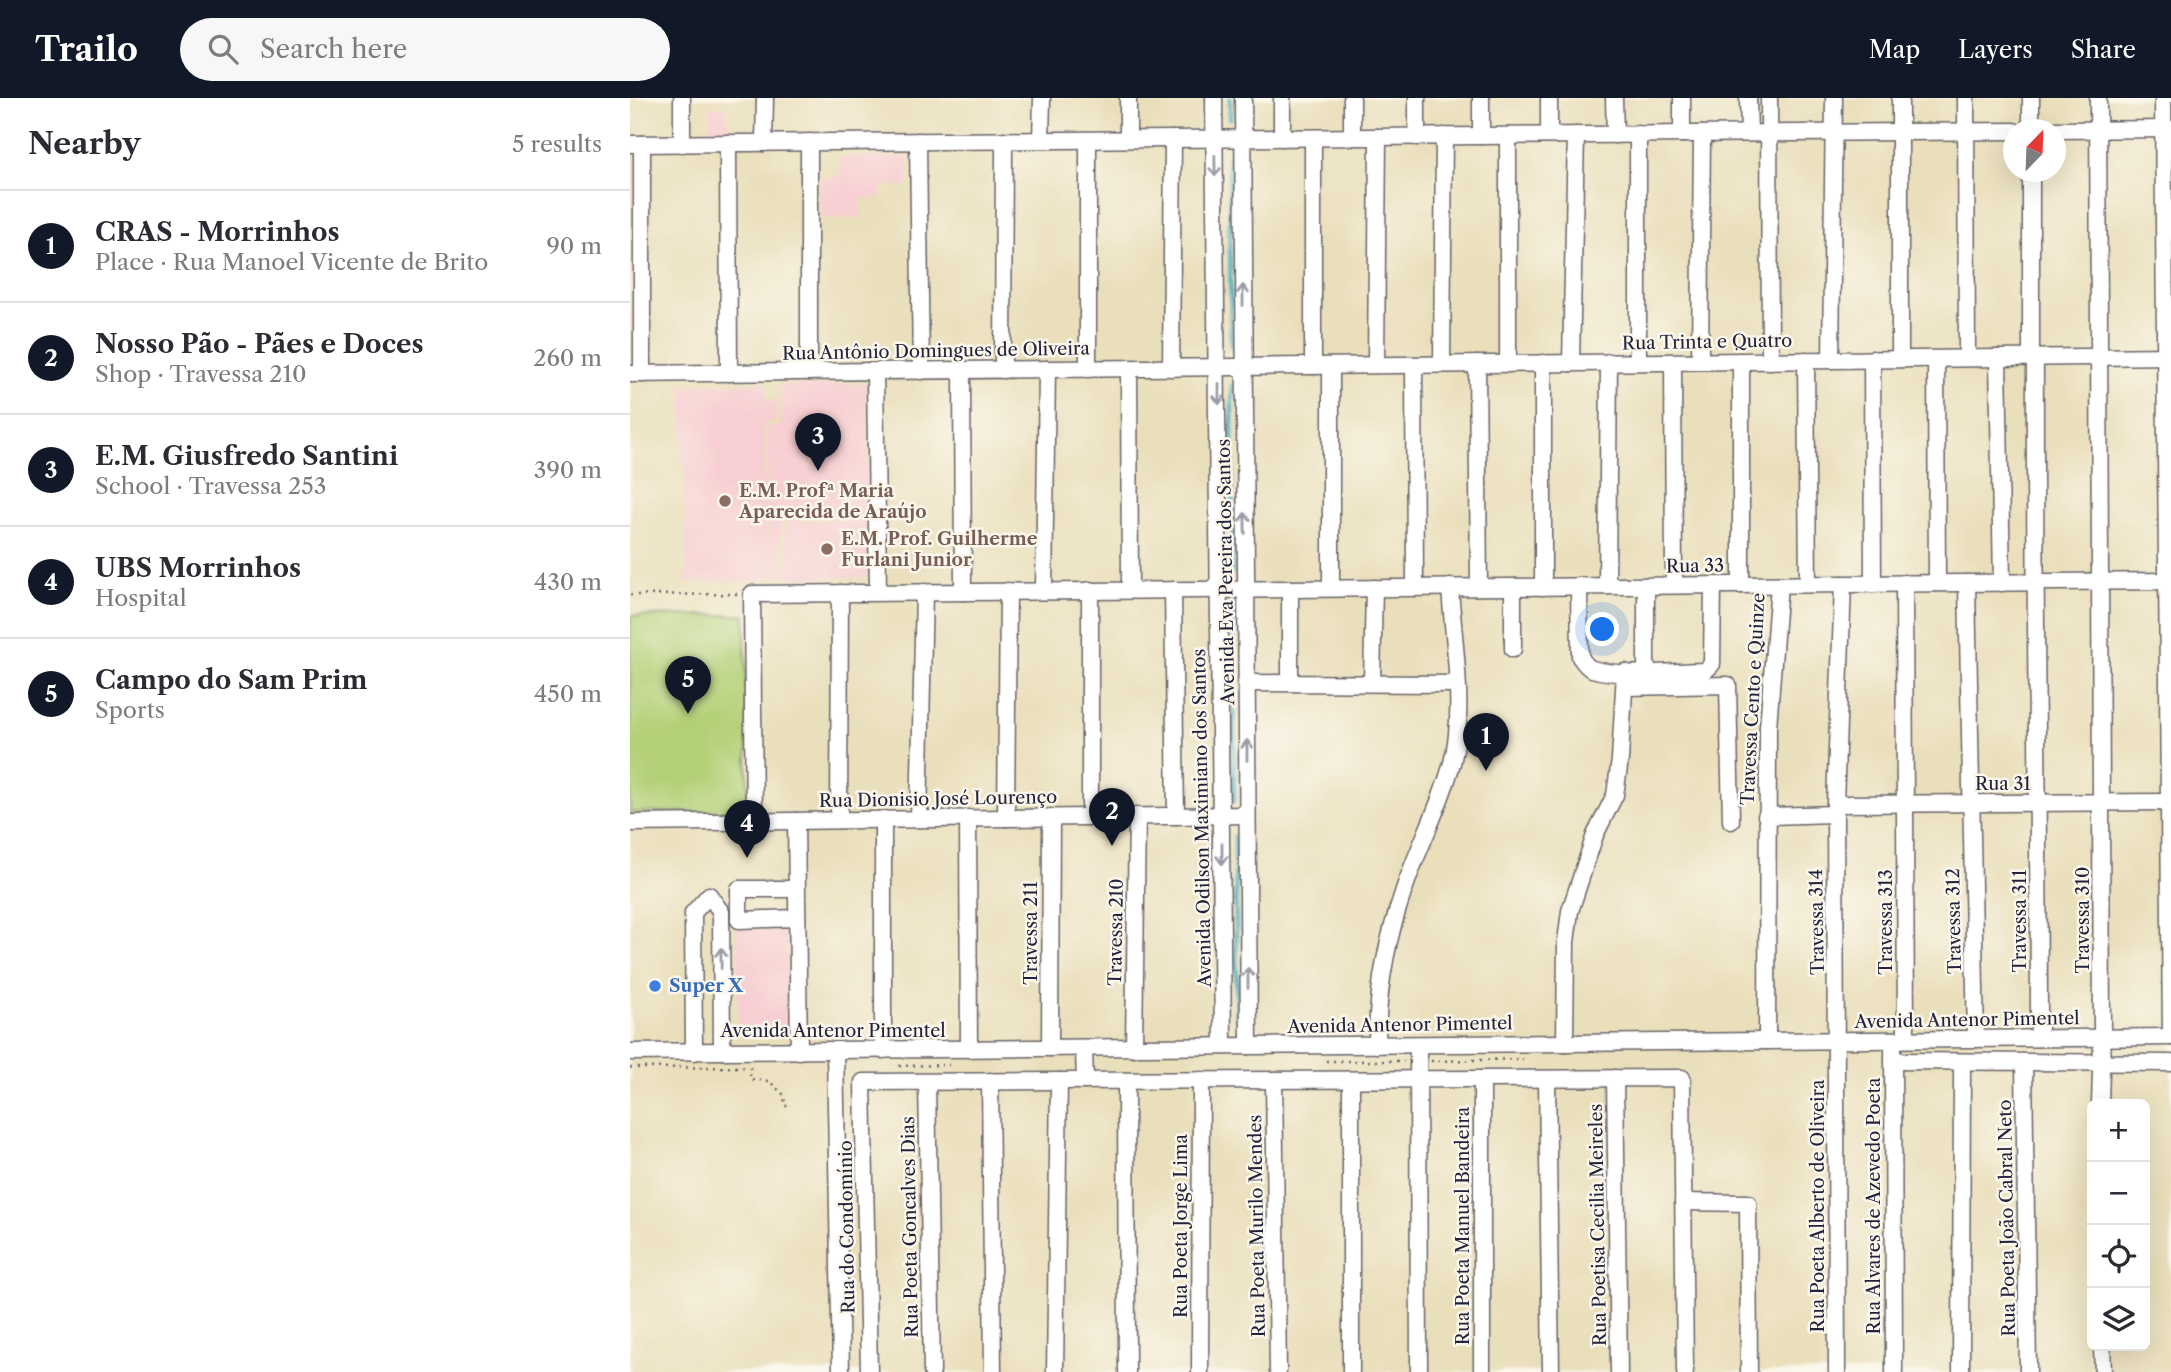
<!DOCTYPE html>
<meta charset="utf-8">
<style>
body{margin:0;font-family:"Libre Caslon Text",serif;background:#f7f7f7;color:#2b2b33}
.controls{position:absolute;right:21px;bottom:21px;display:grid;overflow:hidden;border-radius:10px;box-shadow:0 7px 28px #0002}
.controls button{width:63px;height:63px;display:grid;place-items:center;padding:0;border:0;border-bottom:2px solid #e1e1e2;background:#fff;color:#2b2b33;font:35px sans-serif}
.compass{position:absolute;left:1373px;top:21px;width:63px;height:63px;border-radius:50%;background:#fff;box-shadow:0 7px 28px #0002;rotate:23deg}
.you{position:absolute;left:973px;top:532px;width:24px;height:24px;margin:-18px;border:5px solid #fff;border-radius:50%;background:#1a73e8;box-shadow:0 0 0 10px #1a73e833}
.badge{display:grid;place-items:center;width:46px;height:46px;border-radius:50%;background:#111827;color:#fff;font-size:23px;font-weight:700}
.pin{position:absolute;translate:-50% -58px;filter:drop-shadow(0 2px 4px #0008)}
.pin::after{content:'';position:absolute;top:37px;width:24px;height:21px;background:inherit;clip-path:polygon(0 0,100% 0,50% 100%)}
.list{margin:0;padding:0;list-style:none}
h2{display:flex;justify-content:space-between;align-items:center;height:91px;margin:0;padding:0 28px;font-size:30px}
h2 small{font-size:23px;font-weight:400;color:#7c7c81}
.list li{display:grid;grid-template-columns:46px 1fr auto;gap:21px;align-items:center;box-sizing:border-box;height:112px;padding:0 28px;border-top:2px solid #e1e1e2}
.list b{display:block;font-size:26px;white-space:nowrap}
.list p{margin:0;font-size:23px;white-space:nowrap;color:#7c7c81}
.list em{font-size:23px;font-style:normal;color:#7c7c81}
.icon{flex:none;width:38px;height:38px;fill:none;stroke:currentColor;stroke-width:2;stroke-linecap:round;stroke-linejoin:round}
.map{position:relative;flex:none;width:1541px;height:1274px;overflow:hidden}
header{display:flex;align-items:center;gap:42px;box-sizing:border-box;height:98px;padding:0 35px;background:#111827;color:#fff}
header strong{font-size:33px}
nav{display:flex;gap:38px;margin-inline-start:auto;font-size:24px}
.search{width:490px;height:63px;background:#f7f7f7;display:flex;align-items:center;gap:18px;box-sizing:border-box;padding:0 24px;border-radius:38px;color:#7c7c81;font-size:26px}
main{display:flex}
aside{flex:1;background:#fff}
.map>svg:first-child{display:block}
.built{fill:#f7cfd2}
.green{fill:#b2d076;stroke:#6a7958;stroke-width:2}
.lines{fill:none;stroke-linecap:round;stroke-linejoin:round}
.stream{stroke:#42adc0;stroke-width:4.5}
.minor-casing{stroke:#686468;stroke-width:19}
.path{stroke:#686468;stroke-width:2.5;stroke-dasharray:2 5;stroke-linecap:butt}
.minor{stroke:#fff;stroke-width:16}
.oneway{stroke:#9c9ca7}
.education-dot{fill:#8d6e63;stroke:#fbf7ec;stroke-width:2.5}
.shop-dot{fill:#3f7fe0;stroke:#fbf7ec;stroke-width:2.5}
.labels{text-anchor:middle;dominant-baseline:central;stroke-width:5;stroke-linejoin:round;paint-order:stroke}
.street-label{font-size:18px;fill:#22223b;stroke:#fbf7ec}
.education-label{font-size:18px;font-weight:bold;fill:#785e54;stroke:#fbf7ec;text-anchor:start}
.shop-label{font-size:18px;font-weight:bold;fill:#366cbe;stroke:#fbf7ec;text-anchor:start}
</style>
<header>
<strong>Trailo</strong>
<div class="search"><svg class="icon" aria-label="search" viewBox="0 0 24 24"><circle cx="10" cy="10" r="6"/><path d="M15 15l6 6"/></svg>Search here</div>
<nav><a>Map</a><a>Layers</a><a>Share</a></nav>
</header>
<main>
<aside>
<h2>Nearby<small>5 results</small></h2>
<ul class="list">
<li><span class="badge">1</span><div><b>CRAS - Morrinhos</b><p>Place · Rua Manoel Vicente de Brito</p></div><em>90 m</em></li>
<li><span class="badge">2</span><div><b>Nosso Pão - Pães e Doces</b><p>Shop · Travessa 210</p></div><em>260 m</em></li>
<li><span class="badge">3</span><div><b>E.M. Giusfredo Santini</b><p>School · Travessa 253</p></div><em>390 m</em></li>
<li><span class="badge">4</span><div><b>UBS Morrinhos</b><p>Hospital</p></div><em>430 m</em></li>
<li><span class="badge">5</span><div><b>Campo do Sam Prim</b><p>Sports</p></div><em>450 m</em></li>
</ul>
</aside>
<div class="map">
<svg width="1541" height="1274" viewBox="0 0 1541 1274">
<rect width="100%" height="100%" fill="#fbf7ec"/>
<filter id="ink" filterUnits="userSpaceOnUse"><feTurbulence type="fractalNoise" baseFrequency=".0143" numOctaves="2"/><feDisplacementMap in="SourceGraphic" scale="14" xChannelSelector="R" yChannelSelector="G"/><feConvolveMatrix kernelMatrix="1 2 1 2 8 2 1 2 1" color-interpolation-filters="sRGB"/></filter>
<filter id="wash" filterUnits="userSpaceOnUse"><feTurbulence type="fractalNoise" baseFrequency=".00686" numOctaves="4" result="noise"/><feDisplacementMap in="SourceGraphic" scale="28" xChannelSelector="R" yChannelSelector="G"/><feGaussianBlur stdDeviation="1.57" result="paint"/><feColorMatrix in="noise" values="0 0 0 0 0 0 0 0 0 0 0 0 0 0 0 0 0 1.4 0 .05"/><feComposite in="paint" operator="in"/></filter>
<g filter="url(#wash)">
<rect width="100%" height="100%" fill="#eadfbb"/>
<g class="built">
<rect x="80" y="9" width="17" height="22"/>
<path d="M210,59h68v28l-27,1v12l-20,1v19h-41v-41h21z"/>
<path d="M137,285v17h10v21l-13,1 4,159 -82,1 -4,-197z"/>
<path d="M237,286l2,131 -88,1 1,61h-13l-2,-151h14l-1,-41z"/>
<path d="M237,421l2,58 -83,1 -1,-57z"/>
<path d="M107,830h50v100h-49z"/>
</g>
<path class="green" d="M115,517l3,196 -118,2v-197z"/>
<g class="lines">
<g class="stream">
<path d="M600,0v21"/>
<path d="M599,60l2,188"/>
<path d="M602,475v-188"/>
<path d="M603,505l1,198"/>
<path d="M605,738l2,183"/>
</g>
</g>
</g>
<g filter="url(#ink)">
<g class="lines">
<defs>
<g id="minor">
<path d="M52,0v46"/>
<path d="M584,0l9,948"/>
<path d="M613,0l6,948"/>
<path d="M722,0v39"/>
<path d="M787,0v39"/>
<path d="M851,0v38"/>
<path d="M919,0v37"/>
<path d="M984,0l1,37"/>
<path d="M1052,0v36"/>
<path d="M1118,0l1,35"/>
<path d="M1139,0l1,263"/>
<path d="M1336,0l1,260"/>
<path d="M1401,0v32"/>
<path d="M1468,0l4,939 -2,67"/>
<path d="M1533,0l8,939"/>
<path d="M1426,32l115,-1"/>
<path d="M652,40v-40"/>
<path d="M683,40v228"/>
<path d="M498,41v-41"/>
<path d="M411,42l1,-42"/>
<path d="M458,42v229"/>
<path d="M288,43l3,230"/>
<path d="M179,44v230"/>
<path d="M98,45l1,230"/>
<path d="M134,45l1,-45"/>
<path d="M0,46l1384,-13"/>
<path d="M1405,259c-1,227 4,454 4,681"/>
<path d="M1368,260l4,225"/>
<path d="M1401,260v-186"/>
<path d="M1242,261l1,225"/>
<path d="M1270,261v-261"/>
<path d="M1306,261l1,224"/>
<path d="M1176,262l2,224"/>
<path d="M1201,262l3,-262"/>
<path d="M1070,263l2,-227"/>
<path d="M1111,263v224"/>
<path d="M1008,264v-228"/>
<path d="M1043,264l1,223"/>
<path d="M913,265v224"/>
<path d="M941,265l5,-228"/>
<path d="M812,266l2,-228"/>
<path d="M847,266l2,223"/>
<path d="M878,266v-228"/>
<path d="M746,267l2,-228"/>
<path d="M784,267l1,223"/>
<path d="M701,268v222"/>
<path d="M499,270l1,222"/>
<path d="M541,270l2,-229"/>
<path d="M332,272l1,222"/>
<path d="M373,272l1,-230"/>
<path d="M245,275l3,219"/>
<path d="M0,276l1541,-18"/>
<path d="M12,276v-230"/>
<path d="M1274,485l2,456"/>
<path d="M1337,485l9,456"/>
<path d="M949,488l1,71c4,5 6,10 12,12 30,9 81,2 113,2l7,-7 1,-79"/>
<path d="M977,488l2,-224"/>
<path d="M660,491v94"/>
<path d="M460,492v227"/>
<path d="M543,492l3,226"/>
<path d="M414,493l3,-222"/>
<path d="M883,551v-62"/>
<path d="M1016,573v-85"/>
<path d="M616,585l209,1"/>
<path d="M742,585l2,-95"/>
<path d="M995,589l103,-2 3,136"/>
<path d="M1205,706l336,-2"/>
<path d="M1136,718l69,-2"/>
<path d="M338,720l1,231"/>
<path d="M376,720l2,-227"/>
<path d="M289,721l5,-227"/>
<path d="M209,722l1,-227"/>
<path d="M124,723l-2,-227 1419,-13"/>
<path d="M166,723l3,230"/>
<path d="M0,725l617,-8"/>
<path d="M166,791h-57v31l58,-2"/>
<path d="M1263,942l1,332"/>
<path d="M1137,943l1,-314 11,-142"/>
<path d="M935,945l1,-101 4,-31 25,-76 20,-40 5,-35 5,-88"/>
<path d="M747,947c0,-51 9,-103 26,-152 14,-44 37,-85 49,-130 14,-52 1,-122 -2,-176"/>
<path d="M788,947l1,327"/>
<path d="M420,950l1,-231"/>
<path d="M454,950l1,33"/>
<path d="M504,950l3,-232"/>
<path d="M253,952v-231"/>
<path d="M205,953l6,321"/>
<path d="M0,954l1541,-15"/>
<path d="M64,954l-1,-139 16,-18 12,17 1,139"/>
<path d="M1263,963l278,2"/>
<path d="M1394,965l4,309"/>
<path d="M985,980l4,294"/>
<path d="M852,981v293"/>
<path d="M917,981l4,293"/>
<path d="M644,982l4,292"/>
<path d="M721,982v292"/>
<path d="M360,983l3,291"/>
<path d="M496,983l1,291"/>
<path d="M297,984l5,290"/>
<path d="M1053,1104l65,1 1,169"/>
<path d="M1472,1248l1,26"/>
<path d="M239,1274l-6,-290 819,-4 3,294"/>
<path d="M425,1274l4,-291"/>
<path d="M570,1274l1,-292"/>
<path d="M1207,1274l-2,-568 8,-220"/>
<path d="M1331,1274l1,-310"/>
</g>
</defs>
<use href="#minor" class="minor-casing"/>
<g class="path">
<path d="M0,497l108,-1"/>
<path d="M696,963h78"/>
<path d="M801,963l92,-2"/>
<path d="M269,968l50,-1"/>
<path d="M120,969v12l19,2 15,14 1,11h5"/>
<path d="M0,970l116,-1"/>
</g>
<use href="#minor" class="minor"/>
</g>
<defs><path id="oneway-shaft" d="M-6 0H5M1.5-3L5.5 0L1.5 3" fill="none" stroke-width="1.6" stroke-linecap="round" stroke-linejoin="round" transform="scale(1.75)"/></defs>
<g class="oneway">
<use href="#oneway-shaft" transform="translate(585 68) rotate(89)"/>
<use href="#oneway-shaft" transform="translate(613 197) rotate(-90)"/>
<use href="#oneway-shaft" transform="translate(589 296) rotate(90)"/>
<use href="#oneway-shaft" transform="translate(615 425) rotate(-91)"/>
<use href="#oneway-shaft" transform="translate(617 652) rotate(-90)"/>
<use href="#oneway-shaft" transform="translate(592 756) rotate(90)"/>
<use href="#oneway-shaft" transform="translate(91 860) rotate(-91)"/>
<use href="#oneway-shaft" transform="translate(618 880) rotate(-90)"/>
</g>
</g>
<g class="education-dot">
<circle cx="95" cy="403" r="7"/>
<circle cx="197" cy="451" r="7"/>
</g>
<circle class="shop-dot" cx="25" cy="888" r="7"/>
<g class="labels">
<g class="street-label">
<text transform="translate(1077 244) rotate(-1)">Rua Trinta e Quatro</text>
<text transform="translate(306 253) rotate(-1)">Rua Antônio Domingues de Oliveira</text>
<text transform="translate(1065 468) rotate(-1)">Rua 33</text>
<text transform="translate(596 474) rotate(-91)">Avenida Eva Pereira dos Santos</text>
<text transform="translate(1123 601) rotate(-87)">Travessa Cento e Quinze</text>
<text x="1373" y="686">Rua 31</text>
<text transform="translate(308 701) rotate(-1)">Rua Dionisio José Lourenço</text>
<text transform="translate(572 720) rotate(-91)">Avenida Odilson Maximiano dos Santos</text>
<text transform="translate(1453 822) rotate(-90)">Travessa 310</text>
<text transform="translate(1324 823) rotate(-91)">Travessa 312</text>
<text transform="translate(1390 823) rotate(-90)">Travessa 311</text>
<text transform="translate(1187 824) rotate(-91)">Travessa 314</text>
<text transform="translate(1256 824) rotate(-90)">Travessa 313</text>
<text transform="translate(486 834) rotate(-89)">Travessa 210</text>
<text transform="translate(401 835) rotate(-90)">Travessa 211</text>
<text transform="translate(1337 922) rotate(-1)">Avenida Antenor Pimentel</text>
<text transform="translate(770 927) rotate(-1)">Avenida Antenor Pimentel</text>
<text x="203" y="933">Avenida Antenor Pimentel</text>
<text transform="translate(1188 1108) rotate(-90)">Rua Poeta Alberto de Oliveira</text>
<text transform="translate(1244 1108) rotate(-90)">Rua Alvares de Azevedo Poeta</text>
<text transform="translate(1377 1120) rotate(-91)">Rua Poeta João Cabral Neto</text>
<text transform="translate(968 1127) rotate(-91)">Rua Poetisa Cecilia Meireles</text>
<text transform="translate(551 1128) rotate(-90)">Rua Poeta Jorge Lima</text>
<text transform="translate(627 1128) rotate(-91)">Rua Poeta Murilo Mendes</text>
<text transform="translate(833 1128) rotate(-90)">Rua Poeta Manuel Bandeira</text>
<text transform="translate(217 1129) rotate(-91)">Rua do Condomínio</text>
<text transform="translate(280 1129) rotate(-91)">Rua Poeta Goncalves Dias</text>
</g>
<g class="education-label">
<text x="109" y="393">E.M. Profª Maria<tspan x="109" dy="21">Aparecida de Araújo</tspan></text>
<text x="211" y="441">E.M. Prof. Guilherme<tspan x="211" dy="21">Furlani Junior</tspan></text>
</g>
<g class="shop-label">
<text x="39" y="888">Super X</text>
</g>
</g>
</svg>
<div class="controls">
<button>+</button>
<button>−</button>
<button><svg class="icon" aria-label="locate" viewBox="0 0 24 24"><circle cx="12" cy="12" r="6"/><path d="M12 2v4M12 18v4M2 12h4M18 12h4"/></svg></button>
<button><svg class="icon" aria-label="layers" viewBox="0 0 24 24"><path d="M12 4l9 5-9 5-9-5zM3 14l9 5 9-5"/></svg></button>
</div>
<svg class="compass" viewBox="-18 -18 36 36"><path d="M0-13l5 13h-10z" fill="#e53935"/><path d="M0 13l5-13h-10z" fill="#7c7c81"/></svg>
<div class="you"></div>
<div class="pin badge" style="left:856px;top:673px">1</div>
<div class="pin badge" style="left:482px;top:748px">2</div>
<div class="pin badge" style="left:188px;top:373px">3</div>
<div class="pin badge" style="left:117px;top:760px">4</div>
<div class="pin badge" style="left:58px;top:616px">5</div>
</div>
</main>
